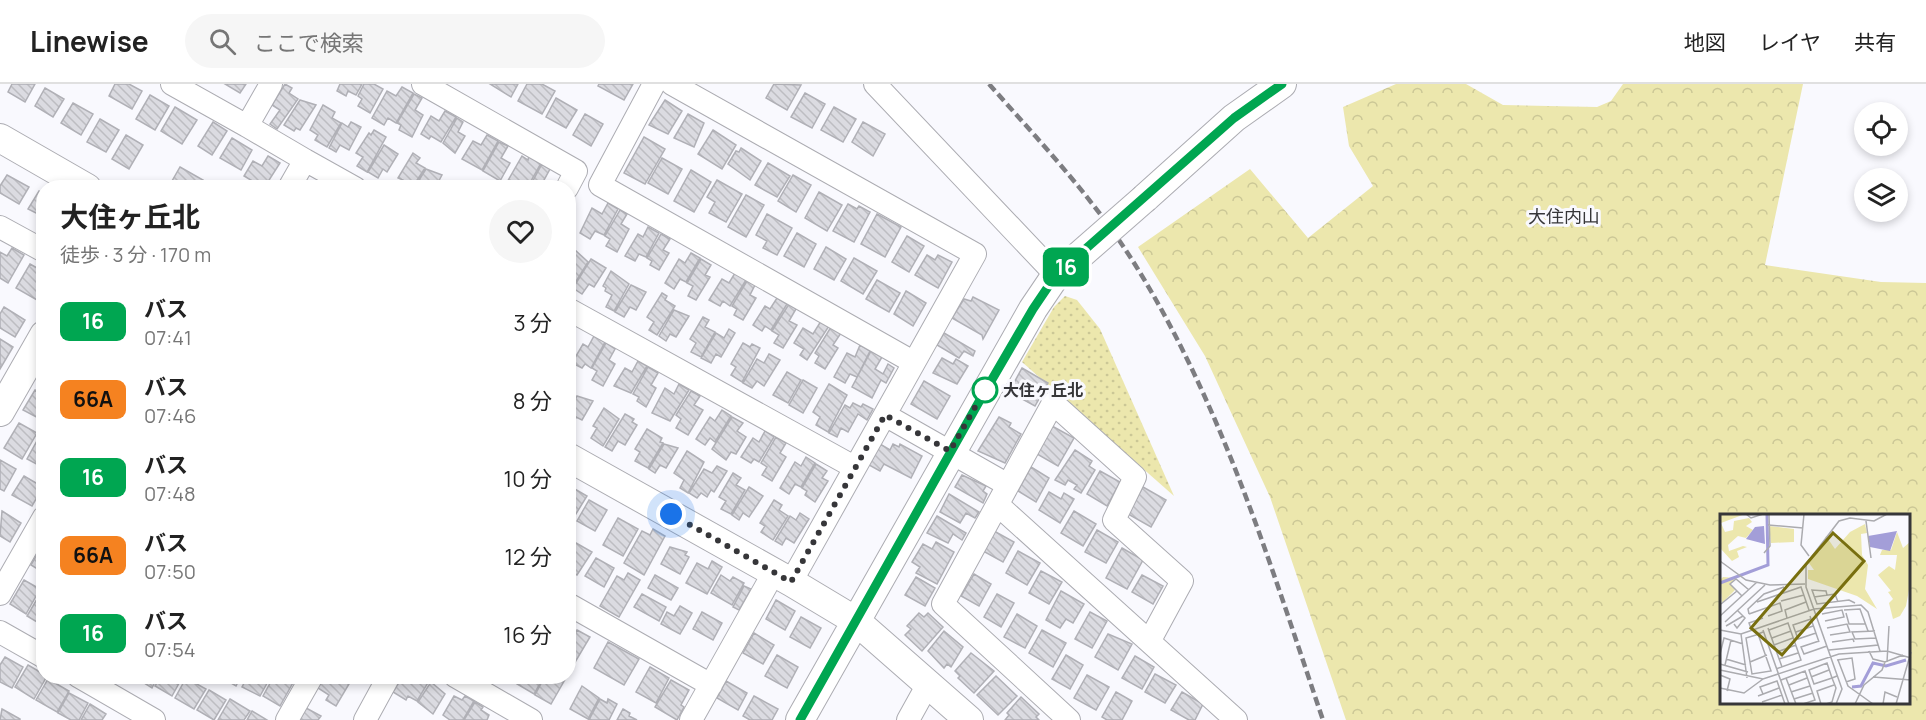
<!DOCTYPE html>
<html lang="ja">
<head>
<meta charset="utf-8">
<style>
	:root { --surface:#fff; --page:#f6f6f6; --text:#222; --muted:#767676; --line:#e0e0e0 }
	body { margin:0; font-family:Manrope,"Noto Sans JP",sans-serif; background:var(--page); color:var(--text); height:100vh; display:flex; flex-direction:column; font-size:22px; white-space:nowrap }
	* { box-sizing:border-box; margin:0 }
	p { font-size:20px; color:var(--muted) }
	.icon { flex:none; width:33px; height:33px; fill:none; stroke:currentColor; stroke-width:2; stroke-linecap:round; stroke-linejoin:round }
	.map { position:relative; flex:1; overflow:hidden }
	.panel { position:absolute; left:36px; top:96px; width:540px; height:504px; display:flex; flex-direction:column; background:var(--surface); border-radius:24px; box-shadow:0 3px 9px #0003 }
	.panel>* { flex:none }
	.badge { padding:0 12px; border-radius:9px; font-size:21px; line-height:39px }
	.controls { position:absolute; left:1854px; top:18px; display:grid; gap:12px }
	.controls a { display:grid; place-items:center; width:54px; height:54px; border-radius:50%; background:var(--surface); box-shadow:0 3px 9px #0003; font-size:30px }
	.you { position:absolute; width:30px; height:30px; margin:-15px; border:4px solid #fff; border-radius:50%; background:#1a73e8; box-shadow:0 0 0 9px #1a73e833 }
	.map>.badge { position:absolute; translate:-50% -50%; box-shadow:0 0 0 3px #fff }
	.round { display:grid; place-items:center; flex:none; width:63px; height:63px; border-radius:32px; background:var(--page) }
	.head { display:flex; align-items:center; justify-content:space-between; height:102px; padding:0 24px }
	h1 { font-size:28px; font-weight:700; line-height:45px }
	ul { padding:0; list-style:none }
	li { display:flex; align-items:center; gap:18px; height:78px; padding:0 24px }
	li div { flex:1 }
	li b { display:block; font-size:22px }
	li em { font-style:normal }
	li .badge { min-width:66px; font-weight:700; text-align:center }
	header { display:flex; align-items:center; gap:36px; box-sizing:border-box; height:84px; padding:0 30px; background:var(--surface); border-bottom:2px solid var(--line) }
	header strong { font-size:28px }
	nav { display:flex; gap:33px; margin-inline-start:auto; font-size:21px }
	.search { width:420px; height:54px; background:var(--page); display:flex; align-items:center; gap:15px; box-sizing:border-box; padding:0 21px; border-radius:33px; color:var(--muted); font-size:22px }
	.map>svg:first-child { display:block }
	.green { fill:url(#green-dots) }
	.forest { fill:url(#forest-crowns); fill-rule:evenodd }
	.building { fill:url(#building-back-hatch); stroke:#b0b0b6; stroke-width:1.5 }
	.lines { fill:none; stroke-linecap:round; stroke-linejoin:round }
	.minor-casing { stroke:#acacb2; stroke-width:24 }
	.tertiary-casing { stroke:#acacb2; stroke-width:30 }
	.minor { stroke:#fff; stroke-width:22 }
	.tertiary { stroke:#fff; stroke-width:28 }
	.rail { stroke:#7d7d81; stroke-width:4.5; stroke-dasharray:9 4.5; stroke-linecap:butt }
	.tertiary-bridge-casing { stroke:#acacb2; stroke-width:30; stroke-linecap:butt }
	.tertiary-bridge { stroke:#fff; stroke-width:28 }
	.line-casing { stroke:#fff; stroke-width:14 }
	.line { stroke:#00a651; stroke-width:9 }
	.walk { stroke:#363639; stroke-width:6; stroke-dasharray:0 10.8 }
	.stop-dot { fill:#fff; stroke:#00a651; stroke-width:3 }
	.labels { text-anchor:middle; stroke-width:6; stroke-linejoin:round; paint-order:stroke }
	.stop-label { font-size:16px; font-weight:bold; fill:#363639; stroke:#f9f9fe; text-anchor:start }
	.neighbourhood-label { font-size:18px; fill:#363639; stroke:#f9f9fe }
	.inset-river { fill:none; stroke:#a39ed8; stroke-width:3 }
	.inset-road { fill:none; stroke:#ababaf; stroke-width:1.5 }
	.view { fill:#786f0f; fill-opacity:0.15; stroke:#786f0f; stroke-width:3 }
	.inset-edge { fill:none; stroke:#363639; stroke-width:3 }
</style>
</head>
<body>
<header>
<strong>Linewise</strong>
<div class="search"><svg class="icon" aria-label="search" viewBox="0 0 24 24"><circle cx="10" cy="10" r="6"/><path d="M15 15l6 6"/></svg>ここで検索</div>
<nav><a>地図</a><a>レイヤ</a><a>共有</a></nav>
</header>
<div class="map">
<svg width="1926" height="636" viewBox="0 0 1926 636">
	<defs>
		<pattern id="green-dots" width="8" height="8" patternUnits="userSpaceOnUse" patternTransform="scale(1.5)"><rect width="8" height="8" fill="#ece7ad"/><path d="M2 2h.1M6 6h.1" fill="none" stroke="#cbc796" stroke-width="1.8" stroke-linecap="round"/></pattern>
		<pattern id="forest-crowns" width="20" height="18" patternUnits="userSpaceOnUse" patternTransform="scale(1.5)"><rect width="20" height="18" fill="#ece7ad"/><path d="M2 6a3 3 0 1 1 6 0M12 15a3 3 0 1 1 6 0" fill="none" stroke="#cbc796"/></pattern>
		<pattern id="building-back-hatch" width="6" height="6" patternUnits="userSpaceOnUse" patternTransform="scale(1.5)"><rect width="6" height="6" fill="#dbdbe1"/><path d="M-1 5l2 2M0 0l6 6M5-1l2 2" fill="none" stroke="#bdbdc2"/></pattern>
	</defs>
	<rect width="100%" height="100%" fill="#f9f9fe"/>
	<path class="green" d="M1065 212 1077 216 1100 245 1174 412 1022 278 1054 223Z"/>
	<path class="forest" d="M1396 0H1466L1503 21 1597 23 1611 17 1623 0H1803L1765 181 1881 198 1926 199V636H1346L1270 413 1205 272 1138 163 1250 85 1308 154 1373 102 1349 62 1343 23ZM1722 432H1910V620H1722Z"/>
	<path class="building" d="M12 0H35L25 18 8 8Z
		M115 0H129L142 7 132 25 109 12Z
		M225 0H246L240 9Z
		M285 0 292 4 289 9 298 15 277 45 270 40 280 26 272 21Z
		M340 0H362L356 11 348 7 346 12 337 7Z
		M364 0H374L383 5 370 29 358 22 362 15 358 12Z
		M490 0H518L511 13Z
		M527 0H542L555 7 542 30 518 17Z
		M599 0H633L624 16 598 2Z
		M774 0 801 1 787 26 766 14Z
		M402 3 413 9 396 39 388 34 384 41 372 34 387 7 396 12Z
		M45 4 64 15 53 33 35 22Z
		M805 9 825 20 812 44 791 33Z
		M414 10 422 14 415 26 423 31 412 53 399 46 401 41 397 39Z
		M150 11 169 22 155 46 136 35Z
		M556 14 577 26 566 44 546 33Z
		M300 16 316 21 300 46 296 44 294 47 284 41Z
		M665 16 682 27 668 50 649 41Z
		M73 19 93 30 81 51 61 39Z
		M323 21 335 28 332 34 341 39 327 63 315 56 318 51 310 46Z
		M175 23 197 36 182 60 161 47Z
		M834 23 856 35 843 58 821 46Z
		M445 27 456 33 441 58 431 52 429 55 421 50 431 32 439 37Z
		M585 30 603 40 591 62 573 51Z
		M688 30 704 39 694 63 674 54Z
		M457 34 463 38 458 48 465 52 455 69 443 59Z
		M100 35 119 46 106 68 87 58Z
		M213 38 227 47 212 71 198 62Z
		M351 38 361 43 349 66 340 61 336 68 329 64 342 39 348 43Z
		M863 38 885 50 873 72 852 58Z
		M374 46 386 53 367 88 357 82 363 73 356 69 369 49 371 51Z
		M713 46 736 61 722 85 698 70Z
		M126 51 143 61 129 85 112 75Z
		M487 51 498 57 482 86 462 75 473 57 481 61Z
		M644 53 665 65 645 100 624 89Z
		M232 54 252 66 241 86 220 74Z
		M499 58 508 62 501 74 510 79 500 97 483 87Z
		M384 61 398 70 387 88 383 85 378 94 368 88Z
		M741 64 761 77 750 96 728 80 736 67 739 68Z
		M413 69 420 74 416 79 425 84 412 104H398L403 96 398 94Z
		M268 72 280 79 264 104 244 92 253 77 262 82Z
		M522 72 528 76 529 72 541 79 527 104H512L506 100Z
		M662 74 682 85 668 110 648 99Z
		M768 79 790 92 777 113 755 101Z
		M542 80 550 85 543 98 550 101 548 104H529Z
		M180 83 203 96 198 104H168Z
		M426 85 442 91 435 104H414Z
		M691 86 711 98 694 128 674 117Z
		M7 91 29 103 19 120 0 109V102Z
		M793 91 811 101 796 128 778 117Z
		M717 96 742 110 726 138 709 129 715 118 707 113Z
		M39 107 44 110V133L28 125Z
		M819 108 842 121 827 147 805 134Z
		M746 111 764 121 746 153 728 143Z
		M608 119 618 125 604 151 595 147 590 155 580 149 592 124 602 130Z
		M848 120 857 125 859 122 870 128 854 158 833 147Z
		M620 126 627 130 621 140 629 145 617 168 606 162 610 155 605 152Z
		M767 130 792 144 777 171 763 164 767 157 756 151Z
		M877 130 901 143 885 173 861 160Z
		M648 143 659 149 646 173 639 170 635 177 625 172 638 150 643 153Z
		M797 149 816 160 804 183 784 172Z
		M661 150 670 155 663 166 669 169 659 186 650 181 652 177 647 174Z
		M907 152 924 162 909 188 892 178Z
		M826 163 846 175 834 196 814 185Z
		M12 164 24 171 8 199 0 194V168L7 172Z
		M574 165 588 178 572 204 568 202V174Z
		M691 169 700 174 686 198 680 195 674 205 665 199 679 175 685 179Z
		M927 171 935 176 938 171 952 178 938 204 915 191Z
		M854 174 877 187 863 210 841 197Z
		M591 175 606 184 594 203 589 200 582 210 573 204Z
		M701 175 711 181 705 191 710 193 696 216 688 212 693 202 687 199Z
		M30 180 44 188V205L37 216 16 204Z
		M611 187 629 200 614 227 606 223 612 211 605 207 606 204 603 202Z
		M735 189 746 196 730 222 723 217 720 222 709 216 722 195 729 199Z
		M877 196 900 209 889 228 866 215Z
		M747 197 755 201 750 211 756 214 743 236 734 231 737 225 732 222Z
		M631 201 646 208 636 226 630 223 624 233 615 228Z
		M906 207 926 219 913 242 894 230Z
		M662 209 667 212 665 216 675 222 657 251 649 246 654 238 647 233Z
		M973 213 999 226 983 255 982 251 952 234 964 215 971 217Z
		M777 214 787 220 771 246 765 242 762 247 753 241 765 222 770 225Z
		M789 220 796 225 789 237 797 241 783 264 774 259 779 251 772 247Z
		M4 223 25 236 15 253 0 244V230Z
		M674 226 689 232 676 253 670 250 666 257 659 252Z
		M703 233 709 236 705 243 715 248 701 273 691 268 696 259 690 255Z
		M821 237 829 242 807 276 800 271 804 265 794 259 803 244 813 250Z
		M831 243 841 249 833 261 838 264 825 285 815 279 819 272 815 269Z
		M729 245 735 249 721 273 716 270 711 279 701 274 716 249 724 254Z
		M944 249 975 267 973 272 964 267 959 274 937 261Z
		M594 252 605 258 591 284 585 280 582 284 572 279 583 260 588 263Z
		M0 255 13 263 0 285Z
		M606 259 615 265 609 276 615 280 603 302 592 296 597 287 592 284Z
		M743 259 750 263 752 260 760 264 742 298 731 291 736 283 731 280Z
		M860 261 870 267 857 293 850 290 845 299 834 293 847 269 855 273Z
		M871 267 882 273 875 285 883 290 888 280 894 284 886 299 881 296 872 314 852 303Z
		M769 270 780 276 764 302 757 297 752 304 743 299 757 275 764 279Z
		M942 274 953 280 956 275 968 282 957 300 933 289Z
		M638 277 647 282 631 309 614 302 625 284 632 288Z
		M648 283 658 289 651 301 656 304 646 323 637 317 639 313 633 310Z
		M1022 284 1048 299 1035 322 1009 308Z
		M787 288 801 296 788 319 773 311Z
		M803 296 817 304 803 329 789 321Z
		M924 297 950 312 937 335 911 320Z
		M679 300 689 306 670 337 652 329 665 304 674 310Z
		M829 300 847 311 828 348 816 341 820 333 813 328Z
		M35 306 44 311V337L23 326Z
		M691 307 700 312 694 321 703 326 688 351 676 344 681 335 676 331Z
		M577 312 593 317 582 336 576 333 572 340 568 339V327Z
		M853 319 861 323 863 320 873 325 867 336 858 330 848 348 841 344 837 353 829 349 845 321 850 324Z
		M604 324 619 335 603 362 591 354 597 344 593 342Z
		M722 326 731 332 715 358 710 354 705 361 696 355 710 333 715 337Z
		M625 330 634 335 632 338 637 341 625 361 618 357 612 367 605 363Z
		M732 333 743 339 737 347 746 353 736 370 731 368 726 376 712 365Z
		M999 333 1011 339 1009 343 1021 350 1005 379 978 367Z
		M19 339 37 349 22 375 4 364Z
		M1052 342 1074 354 1058 382 1037 370Z
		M647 345 662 354 660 358 663 359 648 384 635 377 640 368 635 365Z
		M765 347 774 353 759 378 754 375 751 379 741 373 753 354 759 358Z
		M776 353 786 359 780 369 786 373 772 397 762 391 767 383 761 379Z
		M38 355 44 358V384L27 375Z
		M664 360 678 364 666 384 660 381 655 389 649 385Z
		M880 360 890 366 893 360 899 363 900 360 922 372 911 394 884 380 880 387 869 381Z
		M1075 366 1092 377 1089 382 1095 386 1081 409 1074 405 1077 401 1068 396 1065 401 1055 396Z
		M687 367 704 378 688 409 680 404 684 396 674 389Z
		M806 373 815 379 801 403 795 400 789 410 780 404 795 378 801 382Z
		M0 376 16 385 4 407 0 405Z
		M816 380 827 387 822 394 828 397 815 418 805 411 807 407 802 404Z
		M717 382 727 387 714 408 711 406 707 413 701 409 697 414 689 409 704 385 712 389Z
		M1031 383 1049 394 1036 418 1018 407Z
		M1100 387 1120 398 1107 422 1087 410Z
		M733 389 741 394 736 401 745 406 731 430 721 425 726 417 719 413Z
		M962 391 986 402 983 407 987 410 983 419 955 403Z
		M24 392 43 403 32 422 12 411Z
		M749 403 763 412 749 433 743 429 739 436 732 431Z
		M1143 403 1166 416 1151 443 1128 430Z
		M573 404 587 412 574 433 568 430V408L571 409Z
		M1049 408 1061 415 1064 409 1074 415 1060 439 1039 426Z
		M949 410 979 428 975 434 966 429 960 439 940 428Z
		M589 416 607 426 595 447 577 437Z
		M774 416 782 421 779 426 788 432 773 456 761 448 765 442 760 439Z
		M2 427 21 439 10 458 0 452Z
		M1074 427 1096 440 1083 462 1061 449Z
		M800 429 809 435 794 459 786 454 782 461 775 457 790 432 796 436Z
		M937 432 966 449 962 456 953 450 948 459 927 449Z
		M618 434 638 445 623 472 603 461Z
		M653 445 665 452 644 491 624 479 642 447 650 451Z
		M1097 446 1118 458 1106 479 1085 468Z
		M994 447 1014 458 1003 478 983 467Z
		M569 455 592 468 577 491 568 486Z
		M936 458 954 468 937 500 916 489 920 483 912 478 923 460 932 465Z
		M43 460H44V489L31 481Z
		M670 463 687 468 685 471 689 473 680 490 661 480Z
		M1122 464 1143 476 1127 505 1106 494Z
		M1018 467 1040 479 1027 501 1006 489Z
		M596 474 614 484 604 503 585 492Z
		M712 477 722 483 707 510 686 499 697 479 708 485Z
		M1041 487 1062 498 1049 520 1029 509Z
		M628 489 640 496 619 533 600 522 617 492 624 496Z
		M974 490 991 500 979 522 961 512Z
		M655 491 678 504 671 516 648 504Z
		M721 491 730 497 733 493 744 499 732 521 711 509Z
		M1142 491 1163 502 1153 520 1132 508Z
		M916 493 935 504 925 522 905 511Z
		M24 496 40 505 26 530 10 520Z
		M744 502 751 505 739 526 733 523Z
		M1061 507 1084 520 1073 539 1066 535 1060 544 1046 536Z
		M40 510 44 512 42 541 27 532Z
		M642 510 666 523 659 537 634 523Z
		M997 510 1014 519 1001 543 984 533Z
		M776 516 795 527 785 546 766 535Z
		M680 522 692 529 680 550 661 540 667 528 674 532Z
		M702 528 722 539 713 556 693 545Z
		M1090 528 1107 537 1092 564 1075 555Z
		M919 529 924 533 928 529 943 543 922 567 905 551 911 545 907 542Z
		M1017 530 1037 542 1025 564 1004 553Z
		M801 533 821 544 810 564 790 553Z
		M577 546 590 553 574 580 568 577V561Z
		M1042 546 1066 559 1053 583 1029 569Z
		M944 547 963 563 951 583 947 580 944 584 928 567Z
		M754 549 774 561 763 580 743 569Z
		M1108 550 1132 560 1118 586 1095 573Z
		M608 558 639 575 624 601 594 584Z
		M971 569 994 587 974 609 958 594 960 592 955 587Z
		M777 571 798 583 787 604 765 592Z
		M1066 571 1083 581 1070 605 1052 595Z
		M1135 572 1154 583 1142 605 1122 594Z
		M5 573 23 583 12 604 0 598V581Z
		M28 581 47 592 34 615 15 603Z
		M650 583 669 594 656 619 636 608Z
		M1155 590 1176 601 1165 619 1145 608Z
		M1087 591 1109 603 1096 626 1074 614Z
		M133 592H158L152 604Z
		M161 592H183L172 612 155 602Z
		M219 592H241L236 602Z
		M248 592H271L260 612 242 603Z
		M274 592 295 595 280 622 263 612Z
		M324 592H337L349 600 336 622 326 616 329 611 318 604Z
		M403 592H421L429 597 417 617 408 612 406 616 393 608Z
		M521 592H544L534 610 517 600Z
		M545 592H567L551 620 535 611Z
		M996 592 1017 612 998 631 977 611Z
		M186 594 206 605 194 625 175 614Z
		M48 595 69 607 57 628 36 616Z
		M671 596 689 606 681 621 684 623 677 636 655 623Z
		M726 597 747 609 738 626 717 614Z
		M431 598 445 610 433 630 418 618Z
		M582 602 599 614 588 635 570 625Z
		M209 606 226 616 214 636 197 626Z
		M1116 608 1132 617 1122 636H1107L1102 633Z
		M1182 608 1203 620 1195 636H1189L1171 626Z
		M69 609 88 619 79 636H71L58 629Z
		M454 612 462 616 465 612 474 617 463 636H450L443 631Z
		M754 612 778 625 772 636H750L743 632Z
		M1021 613 1039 630 1036 633 1039 636H1005L1009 631 1007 629Z
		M230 615 250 627 244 636H218Z
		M600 615 607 619 608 615 617 620 609 636H589Z
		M475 618 483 623 481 626 489 631 487 636H464Z
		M90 620 106 630 102 636H81Z
		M306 624 321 632 318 636H296Z
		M2 625 20 635V636H0Z
		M623 625 630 629 629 632 637 636H617Z
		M252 627 267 636H247Z"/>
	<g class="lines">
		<defs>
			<path id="minor" d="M172 0 247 42
				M271 0 247 42 305 76 289 104
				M423 0 576 87 567 104
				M654 0 600 101 913 278
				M672 0 975 170 791 498
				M875 0 1056 191
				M305 76 355 104
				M0 143 44 167
				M568 225 854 383
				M885 331 1008 401
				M998 421 1236 636
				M0 510 44 433
				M568 520 711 601
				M0 548 44 573
				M78 592 154 636
				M455 592 531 636
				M287 636 312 592
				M365 636 389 592
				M691 636 774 488
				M908 636 928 600
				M1069 636 943 520 1053 319 1135 393 1114 436 1182 497 1150 556"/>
			<path id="tertiary" d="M0 54 87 104
				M1145 114 1234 34 1282 0
				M0 328 44 251
				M568 373 791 498 856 537 969 636
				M800 636 1033 225 1056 191 1073 177"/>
		</defs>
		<use href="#minor" class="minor-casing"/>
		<use href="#tertiary" class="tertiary-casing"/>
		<use href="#minor" class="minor"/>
		<use href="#tertiary" class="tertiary"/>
		<path class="rail" d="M989 0C1042 60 1098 119 1139 187 1224 326 1271 483 1323 636"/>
		<defs>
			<path id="tertiary-bridge" d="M1073 177 1145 114"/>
		</defs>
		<use href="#tertiary-bridge" class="tertiary-bridge-casing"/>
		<use href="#tertiary-bridge" class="tertiary-bridge"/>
	</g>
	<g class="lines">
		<defs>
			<path id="line" d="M800 636 980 316 1033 225 1056 191 1234 34 1282 0"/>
		</defs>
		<use href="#line" class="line-casing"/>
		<use href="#line" class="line"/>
		<path class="walk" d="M671 430 791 498 885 331 950 367 990 297 985 306"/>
	</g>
	<circle class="stop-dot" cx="985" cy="306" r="12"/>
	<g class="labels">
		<g class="stop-label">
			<text x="1003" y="312">大住ヶ丘北</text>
		</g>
		<g class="neighbourhood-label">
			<text x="1564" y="139">大住内山</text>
		</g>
	</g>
	<g transform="translate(1720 430)">
		<rect width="190" height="190" fill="#f9f9fe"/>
		<path d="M3 63 16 64 10 70 15 76 2 89 0 66Z" fill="#ece7ad"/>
		<path d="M0 0H25L1 9 5 18 13 16 14 7 29 4 32 8 26 12 33 16 26 24 18 22 8 31 9 37 23 32 27 33 17 37 19 43 12 47 0 34ZM145 10 147 19 141 20 142 41 148 51 145 75 157 95 137 82 88 65V56H94L89 49 91 43 100 37 106 22 115 35 130 18ZM177 18 183 34 190 28 191 65 186 92 180 102 173 105 169 89 173 85 168 78 171 77 158 61 169 52 175 56 177 41H160L162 36H171Z" fill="#ece7ad"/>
		<path d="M49 12 74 15V28L51 29Z" fill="#ece7ad"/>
		<path d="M44 12 45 30 26 25 35 13ZM177 17 170 37 150 33 148 22Z" fill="#a39ed8"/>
		<path class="inset-river" d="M0 69 48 51 47 0M132 173 141 172 153 149 166 152 186 146"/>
		<path class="inset-road" d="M26 0 31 4 43 0M84 0 81 31 89 42M146 7 151 44M48 11 83 14M44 39 50 32 49 0M0 47 26 66 50 71 85 70M107 81 106 77 92 76 97 90 129 86 135 89M22 82 10 70 16 65 29 76M94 83 115 80 118 88M61 87 84 81M37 88 81 73 89 96M1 90 17 77M124 96 140 95 148 117M126 99 129 110H145M29 100 60 89 62 97 48 102M29 100 28 95 44 80 64 73M102 100 122 96 124 103 105 107M0 102 37 68M90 102 99 128M67 104 65 96 86 88M91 105 73 111 78 125 96 119M5 108 45 71M14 110 17 114 25 104 17 96M6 112 23 102M48 114 62 153M107 114 127 110 130 118 110 121M0 116 21 120 94 95 141 91 148 98 160 137M43 116 69 190M49 116 68 109 81 146 56 155M32 117 29 109 43 104M76 118 93 112M21 120 27 164M38 120 51 157 32 160 26 124 36 121 38 120 43 118M52 124 71 117M99 127 81 133 84 140 107 132M112 128 133 125 134 128M54 131 73 124M109 136 158 131 156 124 135 125 132 118 155 117M149 137 153 145 165 148 183 141M57 138 76 131M0 140 4 124 23 130M6 145 26 151M59 145 78 139M117 146 132 144 135 165 126 168M118 146 128 172 153 190M30 148 47 141M167 148 169 112M0 150 28 158M5 151 11 126M0 156 43 165 119 140 167 137 191 144M0 161 10 165 7 177M91 163 109 156M153 163 191 166M66 164 76 190M61 166 85 157 95 186 83 190M69 171 87 164M0 174 24 179 43 165M71 178 90 172M43 180 40 173 57 167 65 190M38 182 59 174M74 185 93 179M42 188 62 181M101 190 97 177 114 171M106 190 112 188 116 174 112 164 107 149 89 156 94 170 112 164 117 162M116 190 122 175 86 73V50L119 7 130 4 154 7 167 0M135 190 144 171 162 156 165 148M163 190 165 178 177 183M176 190 191 138"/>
		<path class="view" d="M113 19 144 47 62 141 31 114Z"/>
		<rect width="190" height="190" class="inset-edge"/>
	</g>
</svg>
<div class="controls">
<a><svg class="icon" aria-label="locate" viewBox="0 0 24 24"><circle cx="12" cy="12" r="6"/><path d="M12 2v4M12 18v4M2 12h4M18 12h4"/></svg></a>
<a><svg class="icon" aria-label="layers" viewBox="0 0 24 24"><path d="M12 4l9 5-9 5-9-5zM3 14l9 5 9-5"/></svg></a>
</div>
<div class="you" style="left:671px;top:430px"></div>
<b class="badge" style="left:1066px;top:183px;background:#00a651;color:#fff">16</b>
<section class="panel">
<div class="head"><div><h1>大住ヶ丘北</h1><p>徒歩 · 3 分 · 170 m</p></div><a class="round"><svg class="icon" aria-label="heart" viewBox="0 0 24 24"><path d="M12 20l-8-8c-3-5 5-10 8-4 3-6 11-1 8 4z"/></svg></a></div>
<ul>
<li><span class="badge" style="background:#00a651;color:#fff">16</span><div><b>バス</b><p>07:41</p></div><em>3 分</em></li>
<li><span class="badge" style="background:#f58220;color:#111">66A</span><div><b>バス</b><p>07:46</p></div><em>8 分</em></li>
<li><span class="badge" style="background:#00a651;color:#fff">16</span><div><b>バス</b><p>07:48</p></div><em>10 分</em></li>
<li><span class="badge" style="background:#f58220;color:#111">66A</span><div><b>バス</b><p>07:50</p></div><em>12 分</em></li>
<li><span class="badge" style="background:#00a651;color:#fff">16</span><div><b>バス</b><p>07:54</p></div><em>16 分</em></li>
</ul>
</section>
</div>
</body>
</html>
